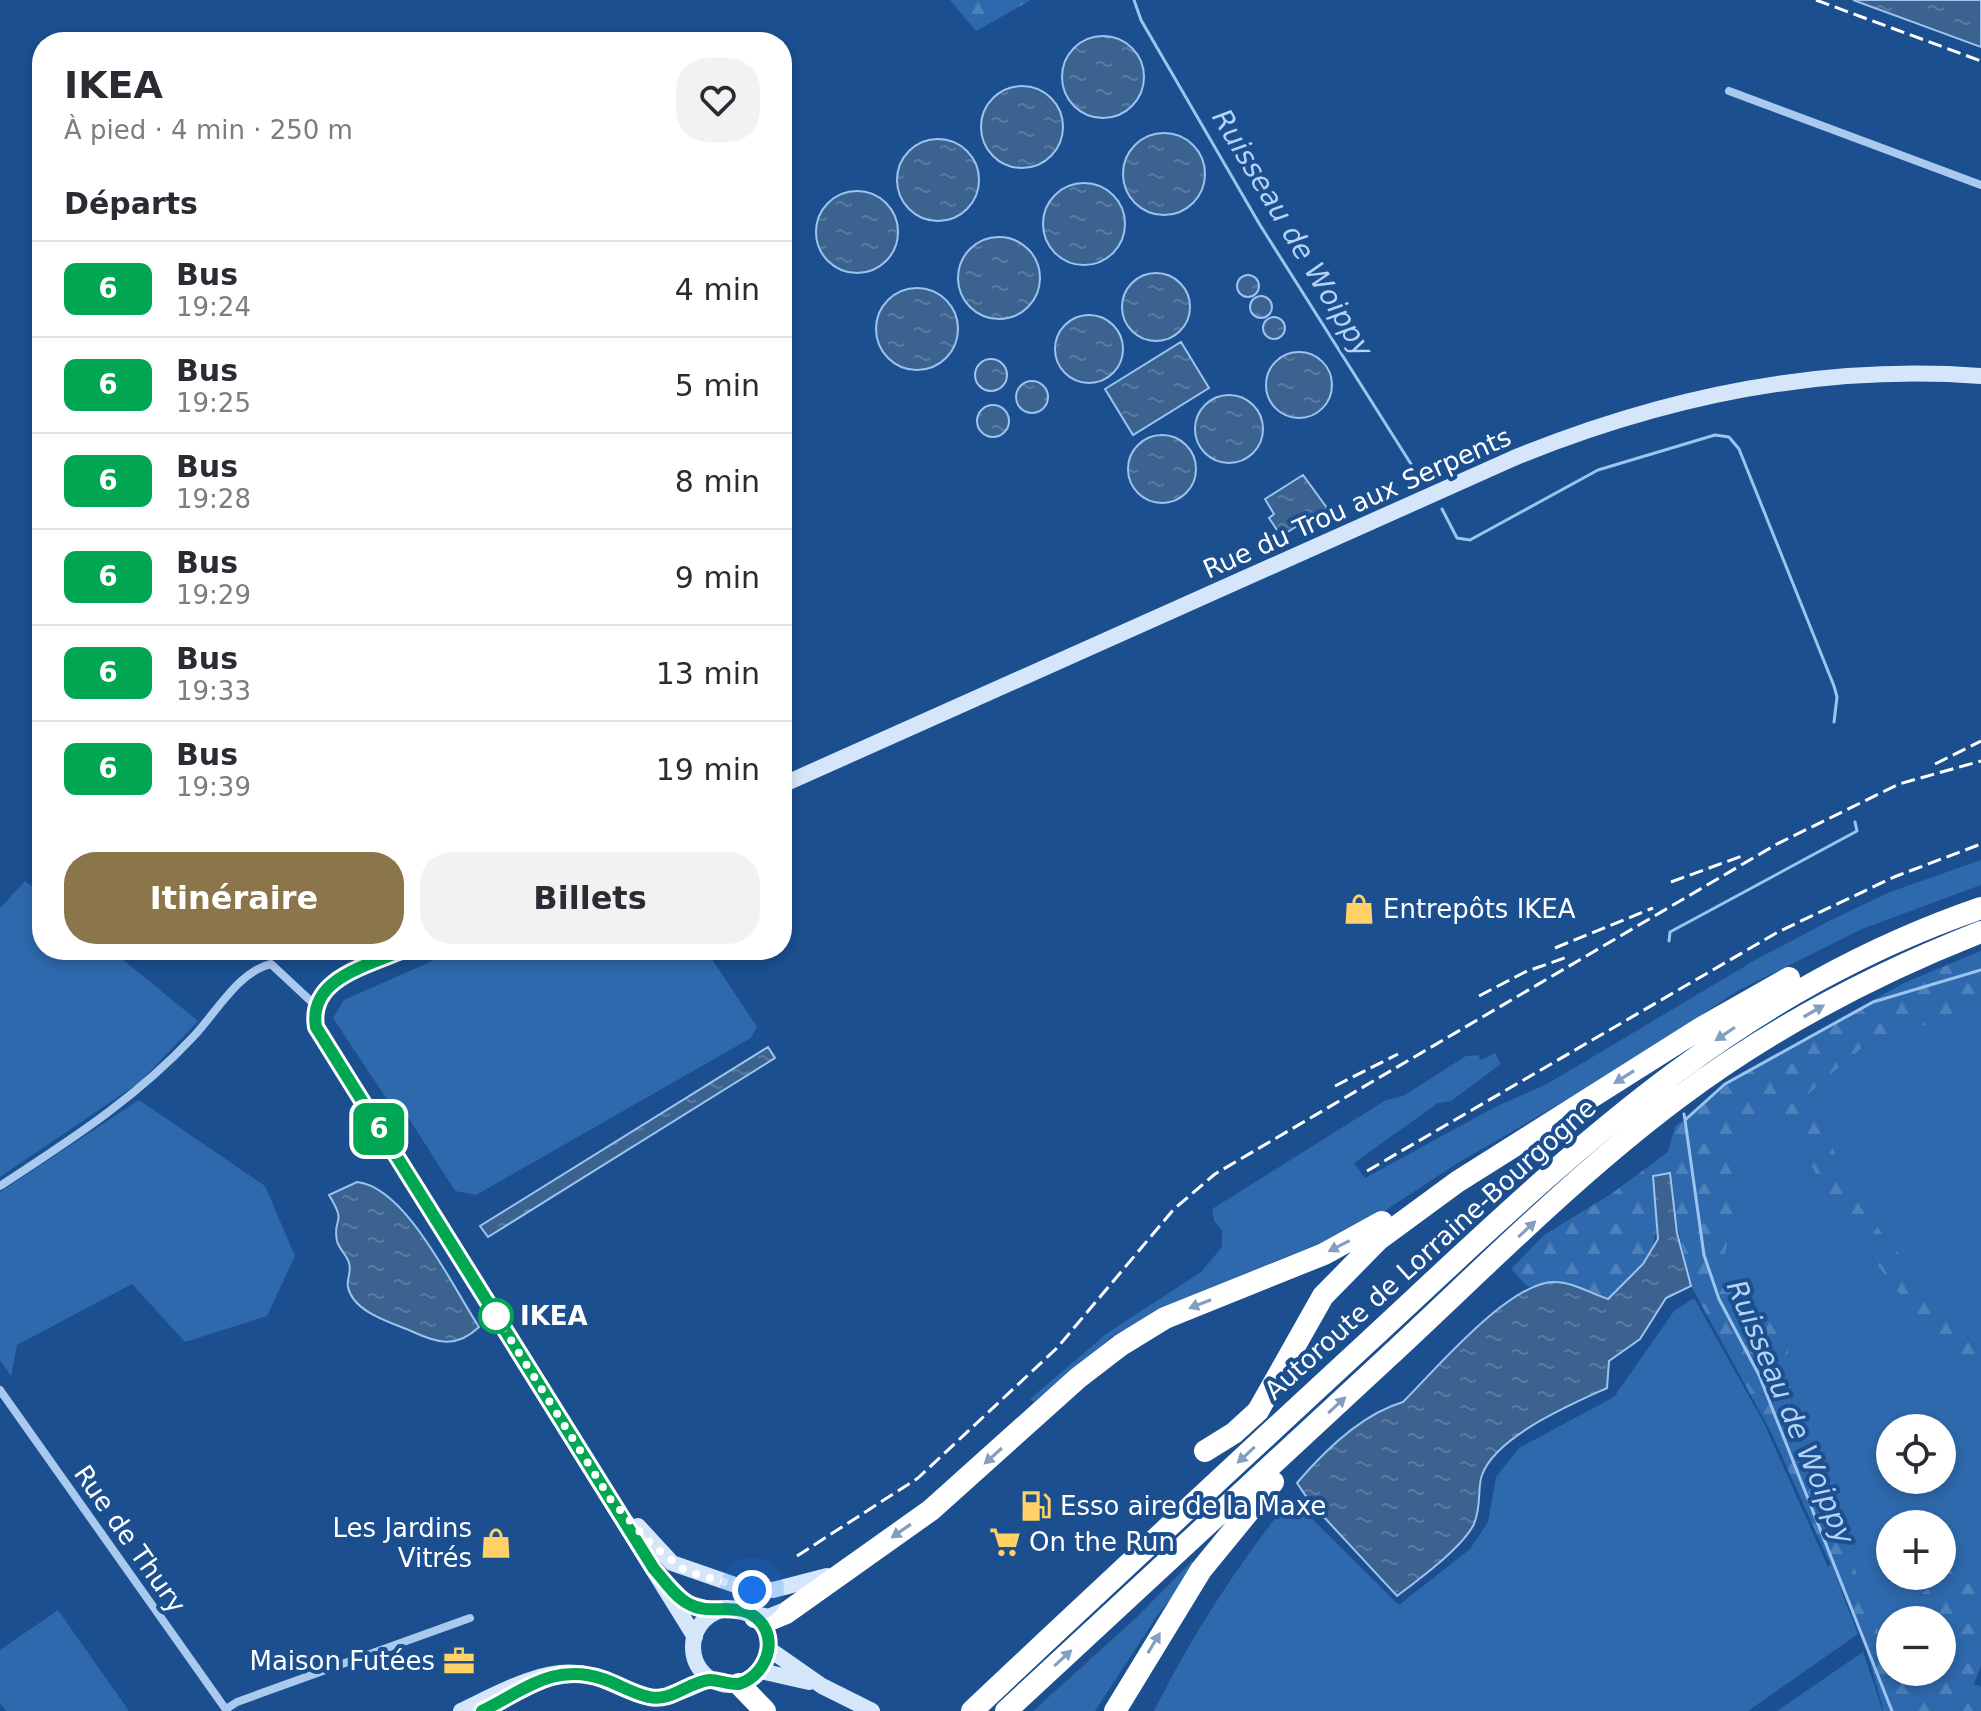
<!DOCTYPE html>
<html lang="fr">
<head>
<meta charset="utf-8">
<style>
	:root { --surface:#fff; --page:#f2f2f3; --text:#2b2b33; --muted:#7c7c81; --line:#e1e1e2; --accent:#8a764a }
	body { margin:0; font-family:"DejaVu Sans",sans-serif; background:var(--page); color:var(--text); height:100vh; display:flex; flex-direction:column; font-size:30px; white-space:nowrap }
	* { box-sizing:border-box; margin:0 }
	p { font-size:26px; color:var(--muted) }
	.icon { flex:none; width:44px; height:44px; fill:none; stroke:currentColor; stroke-width:2; stroke-linecap:round; stroke-linejoin:round }
	.map { position:relative; flex:1; overflow:hidden }
	.sheet { position:absolute; left:32px; top:32px; width:760px; height:928px; display:flex; flex-direction:column; background:var(--surface); border-radius:32px; box-shadow:0 4px 12px #0003 }
	.sheet>* { flex:none }
	.badge { padding:0 16px; border-radius:12px; font-size:28px; line-height:52px }
	.buttons { position:absolute; left:1876px; top:1414px; display:grid; gap:16px }
	.buttons a { display:grid; place-items:center; width:80px; height:80px; border-radius:50%; background:var(--surface); box-shadow:0 4px 12px #0003; font-size:40px }
	.you { position:absolute; width:40px; height:40px; margin:-20px; border:6px solid #fff; border-radius:50%; background:#1a73e8; box-shadow:0 0 0 12px #1a73e833 }
	.map>.badge { position:absolute; translate:-50% -50%; box-shadow:0 0 0 4px #fff }
	h2 { padding:0 32px; font-size:30px; line-height:72px }
	.round { display:grid; place-items:center; flex:none; width:84px; height:84px; border-radius:32px; background:var(--page) }
	.head { display:flex; align-items:center; justify-content:space-between; height:136px; padding:0 32px }
	h1 { font-size:38px; font-weight:700; line-height:60px }
	.primary-button { display:flex; gap:16px; margin-top:auto; padding:16px 32px }
	.primary-button a { flex:1; height:92px; border-radius:32px; background:var(--accent); color:#fff; font-size:32px; font-weight:700; line-height:92px; text-align:center }
	.primary-button a+a { background:var(--page); color:var(--text) }
	ul { padding:0; list-style:none }
	li { display:flex; align-items:center; gap:24px; height:96px; padding:0 32px; border-top:2px solid var(--line) }
	li div { flex:1 }
	li b { display:block; font-size:30px }
	li em { font-style:normal }
	li .badge { min-width:88px; font-weight:700; text-align:center }
	.map>svg:first-child { display:block }
	.grass { fill:#2e69ad; fill-rule:evenodd }
	.forest { fill:url(#forest-firs) }
	.water { fill:url(#water-ripples); stroke:#9cc4f0; stroke-width:2 }
	.lines { fill:none; stroke-linecap:round; stroke-linejoin:round }
	.stream { stroke:#9cc4f0; stroke-width:3 }
	.street { stroke:#a9c9ee; stroke-width:8 }
	.secondary { stroke:#d6e6fa; stroke-width:16 }
	.highway { stroke:#fff; stroke-width:22 }
	.rail { stroke:#fff; stroke-width:3; stroke-dasharray:14 6; stroke-linecap:butt }
	.oneway { fill:#829ec1 }
	.line-casing { stroke:#fff; stroke-width:18 }
	.line { stroke:#00a651; stroke-width:12 }
	.walk { stroke:#fff; stroke-width:8; stroke-dasharray:0 14.4 }
	.stop-dot { fill:#fff; stroke:#00a651; stroke-width:4 }
	.labels { text-anchor:middle; stroke-width:8; stroke-linejoin:round; paint-order:stroke }
	.street-label { font-size:26px; fill:#fff; stroke:#1b4f8f }
	.poi-label { font-size:26px; fill:#fff; stroke:#1b4f8f; text-anchor:start }
	.stop-label { font-size:26px; font-weight:bold; fill:#fff; stroke:#1b4f8f; text-anchor:start }
	.water-label { font-size:28px; font-style:italic; fill:#b5d3f5; stroke:#1b4f8f }
</style>
</head>
<body>
<div class="map">
<svg width="1981" height="1711" viewBox="0 0 1981 1711">
	<defs>
		<pattern id="forest-firs" width="22" height="20" patternUnits="userSpaceOnUse" patternTransform="scale(2)"><rect width="22" height="20" fill="#2e69ad"/><path d="M5 1l3.5 6h-7zM16 11l3.5 6h-7z" fill="#4d80b9"/></pattern>
		<pattern id="water-ripples" width="26" height="14" patternUnits="userSpaceOnUse" patternTransform="scale(2)"><rect width="26" height="14" fill="#3c6290"/><path d="M2 4q2-2 4 0t4 0M15 11q2-2 4 0t4 0" fill="none" stroke="#597aa1"/></pattern>
	</defs>
	<rect width="100%" height="100%" fill="#1b4f8f"/>
	<path class="grass" d="M1981 860V885L1862 929 1739 990 1618 1070 1456 1164 1380 1214 1336 1237 1202 1291 1114 1335 1034 1402 1030 1399 1106 1334 1201 1272 1222 1247V1230L1214 1221 1212 1209 1386 1100 1403 1096 1466 1056 1478 1055 1481 1060 1495 1053 1501 1064 1451 1101 1438 1103 1354 1163 1365 1178 1495 1107 1547 1084 1757 959 1829 921 1890 892Z
		M25 881 42 894V950H111L198 1021 140 1082 0 1177V908Z
		M457 950H706L757 1027 751 1038 476 1195 455 1191 406 1114 390 1104 333 1018 344 1000Z
		M1981 1005V1354L1861 1207 1807 1095 1863 1047Z
		M139 1100 265 1186 295 1256 267 1316 185 1342 132 1284 17 1345 11 1376 0 1360V1192Z
		M1781 1108 1835 1210 1957 1367 1981 1388V1548L1913 1600 1894 1620H1890L1880 1636 1791 1400 1788 1348 1725 1254 1741 1195 1727 1163ZM1890 1428H1942V1480H1890ZM1890 1524H1942V1576H1890Z
		M1694 1298 1764 1423 1828 1567 1831 1564 1858 1634 1748 1711H1154C1194 1632 1236 1567 1291 1498L1399 1605 1470 1549 1488 1522 1496 1477 1519 1448 1614 1397 1674 1311Z
		M1192 1561 1195 1567 1157 1616 1095 1711H1033L1136 1618Z
		M58 1610 129 1711H6L0 1703V1650Z
		M1863 1652 1883 1711H1777Z"/>
	<path class="forest" d="M950 0H1031L976 31Z
		M1981 951V1005L1863 1047 1807 1095 1861 1207 1981 1354V1388L1957 1368 1835 1210 1781 1108 1727 1163 1741 1195 1725 1254 1788 1348 1791 1400 1880 1635 1890 1625V1672H1942V1620H1894L1913 1600 1981 1548V1666L1974 1684 1981 1687V1711H1884L1862 1635 1771 1432 1691 1286 1673 1206 1656 1210C1659 1259 1640 1267 1608 1299L1557 1281 1528 1287 1511 1269 1544 1235 1611 1194 1668 1152 1675 1127 1740 1074 1906 982Z"/>
	<path class="water" d="M1853 0H1981V47Z
		M1062 77a41 41 0 1 1 82 0a41 41 0 1 1-82 0Z
		M981 127a41 41 0 1 1 82 0a41 41 0 1 1-82 0Z
		M1123 174a41 41 0 1 1 82 0a41 41 0 1 1-82 0Z
		M897 180a41 41 0 1 1 82 0a41 41 0 1 1-82 0Z
		M1043 224a41 41 0 1 1 82 0a41 41 0 1 1-82 0Z
		M816 232a41 41 0 1 1 82 0a41 41 0 1 1-82 0Z
		M958 278a41 41 0 1 1 82 0a41 41 0 1 1-82 0Z
		M1122 307a34 34 0 1 1 68 0a34 34 0 1 1-68 0Z
		M1237 286a11 11 0 1 1 22 0a11 11 0 1 1-22 0Z
		M876 329a41 41 0 1 1 82 0a41 41 0 1 1-82 0Z
		M1250 307a11 11 0 1 1 22 0a11 11 0 1 1-22 0Z
		M1055 349a34 34 0 1 1 68 0a34 34 0 1 1-68 0Z
		M1263 328a11 11 0 1 1 22 0a11 11 0 1 1-22 0Z
		M1181 342 1209 388 1133 435 1105 389Z
		M1266 385a33 33 0 1 1 66 0a33 33 0 1 1-66 0Z
		M975 375a16 16 0 1 1 32 0a16 16 0 1 1-32 0Z
		M1016 397a16 16 0 1 1 32 0a16 16 0 1 1-32 0Z
		M1195 429a34 34 0 1 1 68 0a34 34 0 1 1-68 0Z
		M977 421a16 16 0 1 1 32 0a16 16 0 1 1-32 0Z
		M1128 469a34 34 0 1 1 68 0a34 34 0 1 1-68 0Z
		M1303 475 1327 508 1281 536 1269 518 1274 514 1265 499Z
		M768 1047 775 1058 488 1237 480 1226Z
		M1670 1173 1677 1233 1691 1286 1666 1298 1640 1339 1609 1361 1607 1388C1572 1404 1496 1436 1482 1475 1477 1488 1482 1505 1474 1524 1462 1548 1419 1579 1397 1596L1310 1502 1297 1483C1325 1450 1362 1414 1403 1402 1436 1369 1510 1281 1555 1282 1572 1282 1592 1294 1608 1299L1643 1264 1658 1239 1653 1176Z
		M357 1182C406 1187 452 1286 479 1327 456 1349 437 1343 411 1331 390 1322 353 1312 348 1287 346 1280 352 1272 349 1263 347 1255 339 1249 337 1241 332 1216 348 1226 329 1195Z"/>
	<g class="lines">
		<path class="stream" d="M1134 0 1141 20 1260 225 1423 483
			M1442 509 1457 538 1470 540 1598 470 1715 435 1729 437 1739 449 1834 686 1837 697 1834 722
			M1669 941 1670 932 1857 831 1855 822
			M1684 1114 1685 1120 1725 1084 1873 1002 1981 970
			M1685 1120 1704 1255 1719 1299 1759 1375 1892 1711"/>
		<path class="street" d="M1729 91 1981 185
			M0 1186C70 1140 135 1099 193 1037 216 1013 239 971 271 964L315 1005
			M0 1390 227 1711
			M226 1709 237 1702 470 1618"/>
		<path class="secondary" d="M782 785 1514 458C1663 397 1819 364 1981 376
			M403 950C368 966 308 978 316 1027L695 1637
			M638 1526 672 1563 741 1587 773 1590 827 1576
			M666 1582 686 1603 718 1611
			M693 1647a38 38 0 1 1 76 0a38 38 0 1 1-76 0Z
			M769 1649 822 1686 872 1711
			M761 1671 809 1682
			M461 1711C495 1695 539 1669 577 1673 605 1675 632 1700 659 1697 676 1696 695 1685 711 1679"/>
		<path class="highway" d="M1205 1451 1234 1433 1258 1411 1323 1296 1378 1240 1457 1182 1701 1028 1789 978
			M755 1617 769 1620 786 1613 931 1510 1078 1378 1121 1345 1165 1318 1324 1254 1382 1222
			M739 1684 765 1711
			M972 1711C1103 1587 1236 1464 1369 1341 1561 1163 1726 996 1981 908
			M1006 1711C1132 1593 1260 1477 1386 1359 1481 1271 1574 1176 1678 1098 1770 1029 1874 974 1981 932
			M1115 1711 1201 1570 1273 1482"/>
		<path class="rail" d="M1816 0 1981 61
			M1935 764 1981 741
			M1671 882 1742 856
			M1555 948 1653 908
			M1479 996 1525 972 1570 956
			M1335 1086 1398 1054
			M1367 1171 1778 932 1894 877 1981 844
			M797 1556 918 1478 1057 1348 1174 1209 1215 1174 1777 844 1899 784 1981 761"/>
	</g>
	<defs><path id="oneway-solid" d="M-6-.8H1V-3.2L6.5 0L1 3.2V.8H-6Z" transform="scale(2)"/></defs>
	<g class="oneway">
		<use href="#oneway-solid" transform="translate(1814 1011) rotate(-30)"/>
		<use href="#oneway-solid" transform="translate(1725 1034) rotate(146)"/>
		<use href="#oneway-solid" transform="translate(1624 1077) rotate(148)"/>
		<use href="#oneway-solid" transform="translate(1527 1229) rotate(-43)"/>
		<use href="#oneway-solid" transform="translate(1339 1246) rotate(153)"/>
		<use href="#oneway-solid" transform="translate(1200 1304) rotate(159)"/>
		<use href="#oneway-solid" transform="translate(1337 1405) rotate(-43)"/>
		<use href="#oneway-solid" transform="translate(1246 1455) rotate(137)"/>
		<use href="#oneway-solid" transform="translate(993 1456) rotate(138)"/>
		<use href="#oneway-solid" transform="translate(901 1531) rotate(145)"/>
		<use href="#oneway-solid" transform="translate(1154 1643) rotate(-59)"/>
		<use href="#oneway-solid" transform="translate(1063 1658) rotate(-43)"/>
	</g>
	<g class="lines">
		<defs>
			<path id="line" d="M403 950C368 966 308 978 316 1027L654 1569C664 1580 675 1597 689 1604 708 1615 729 1604 749 1613 782 1630 770 1674 739 1684 728 1685 717 1679 709 1680 689 1682 671 1702 649 1697 634 1694 618 1684 603 1679 554 1662 523 1691 482 1711"/>
		</defs>
		<use href="#line" class="line-casing"/>
		<use href="#line" class="line"/>
		<path class="walk" d="M496 1316 611 1500 652 1545 686 1571 752 1590"/>
	</g>
	<defs>
		<symbol id="shop-bare" viewBox="-9 -9 18 18"><path d="M-5-2.5h2.3a2.7 3.5 0 0 1 5.4 0H5L5.5 6h-11ZM-1.5-2.5h3a1.5 2.3 0 0 0-3 0Z" fill="#ffd166" stroke="#1b4f8f" stroke-width="2.5" paint-order="stroke"/></symbol>
		<symbol id="fuel-bare" viewBox="-9 -9 18 18"><path d="M-5.5-6h7V0h2V4h1.3V-2.5L3-4.5l.8-.8L6-3V5H2.5V1h-1V6h-7ZM-4.2-4.7v3.2H.2V-4.7Z" fill="#ffd166" stroke="#1b4f8f" stroke-width="2.5" paint-order="stroke"/></symbol>
		<symbol id="supermarket-bare" viewBox="-9 -9 18 18"><path d="M-6-5.5h2.5l.6 2H6L4.5 2H-2.5L-4.4-4H-6ZM-1.5 3.2a1.3 1.3 0 1 0 .1 0ZM3 3.2a1.3 1.3 0 1 0 .1 0Z" fill="#ffd166" stroke="#1b4f8f" stroke-width="2.5" paint-order="stroke"/></symbol>
		<symbol id="office-bare" viewBox="-9 -9 18 18"><path d="M-6-3h4V-5.5h4V-3h4V5H-6ZM-1-4.5V-3h2v-1.5ZM-6 0V1H6V0Z" fill="#ffd166" stroke="#1b4f8f" stroke-width="2.5" paint-order="stroke"/></symbol>
	</defs>
	<g fill-rule="evenodd">
		<use href="#shop-bare" x="1337" y="887" width="44" height="44"/>
		<use href="#fuel-bare" x="1014" y="1484" width="44" height="44"/>
		<use href="#supermarket-bare" x="983" y="1520" width="44" height="44"/>
		<use href="#shop-bare" x="474" y="1521" width="44" height="44"/>
		<use href="#office-bare" x="437" y="1639" width="44" height="44"/>
	</g>
	<circle class="stop-dot" cx="496" cy="1316" r="16"/>
	<g class="labels">
		<g class="street-label">
			<text transform="translate(1357 503) rotate(-24)" y="9">Rue du Trou aux Serpents</text>
			<text transform="translate(1430 1249) rotate(-42)" y="9">Autoroute de Lorraine-Bourgogne</text>
			<text transform="translate(130 1539) rotate(55)" y="9">Rue de Thury</text>
		</g>
		<g class="poi-label">
			<text x="1383" y="918">Entrepôts IKEA</text>
			<text x="1060" y="1515">Esso aire de la Maxe</text>
			<text x="472" y="1537" text-anchor="end">Les Jardins<tspan x="472" dy="30">Vitrés</tspan></text>
			<text x="1029" y="1551">On the Run</text>
			<text x="435" y="1670" text-anchor="end">Maison Futées</text>
		</g>
		<g class="stop-label">
			<text x="520" y="1325">IKEA</text>
		</g>
		<g class="water-label">
			<text transform="translate(1293 233) rotate(59)" y="10">Ruisseau de Woippy</text>
			<text transform="translate(1791 1412) rotate(67)" y="10">Ruisseau de Woippy</text>
		</g>
	</g>
</svg>
<div class="buttons">
<a><svg class="icon" aria-label="locate" viewBox="0 0 24 24"><circle cx="12" cy="12" r="6"/><path d="M12 2v4M12 18v4M2 12h4M18 12h4"/></svg></a>
<a>+</a>
<a>−</a>
</div>
<div class="you" style="left:752px;top:1590px"></div>
<b class="badge" style="left:379px;top:1129px;background:#00a651;color:#fff">6</b>
<section class="sheet">
<div class="head"><div><h1>IKEA</h1><p>À pied · 4 min · 250 m</p></div><a class="round"><svg class="icon" aria-label="heart" viewBox="0 0 24 24"><path d="M12 20l-8-8c-3-5 5-10 8-4 3-6 11-1 8 4z"/></svg></a></div>
<h2>Départs</h2>
<ul>
<li><span class="badge" style="background:#00a651;color:#fff">6</span><div><b>Bus</b><p>19:24</p></div><em>4 min</em></li>
<li><span class="badge" style="background:#00a651;color:#fff">6</span><div><b>Bus</b><p>19:25</p></div><em>5 min</em></li>
<li><span class="badge" style="background:#00a651;color:#fff">6</span><div><b>Bus</b><p>19:28</p></div><em>8 min</em></li>
<li><span class="badge" style="background:#00a651;color:#fff">6</span><div><b>Bus</b><p>19:29</p></div><em>9 min</em></li>
<li><span class="badge" style="background:#00a651;color:#fff">6</span><div><b>Bus</b><p>19:33</p></div><em>13 min</em></li>
<li><span class="badge" style="background:#00a651;color:#fff">6</span><div><b>Bus</b><p>19:39</p></div><em>19 min</em></li>
</ul>
<div class="primary-button"><a>Itinéraire</a><a>Billets</a></div>
</section>
</div>
</body>
</html>
